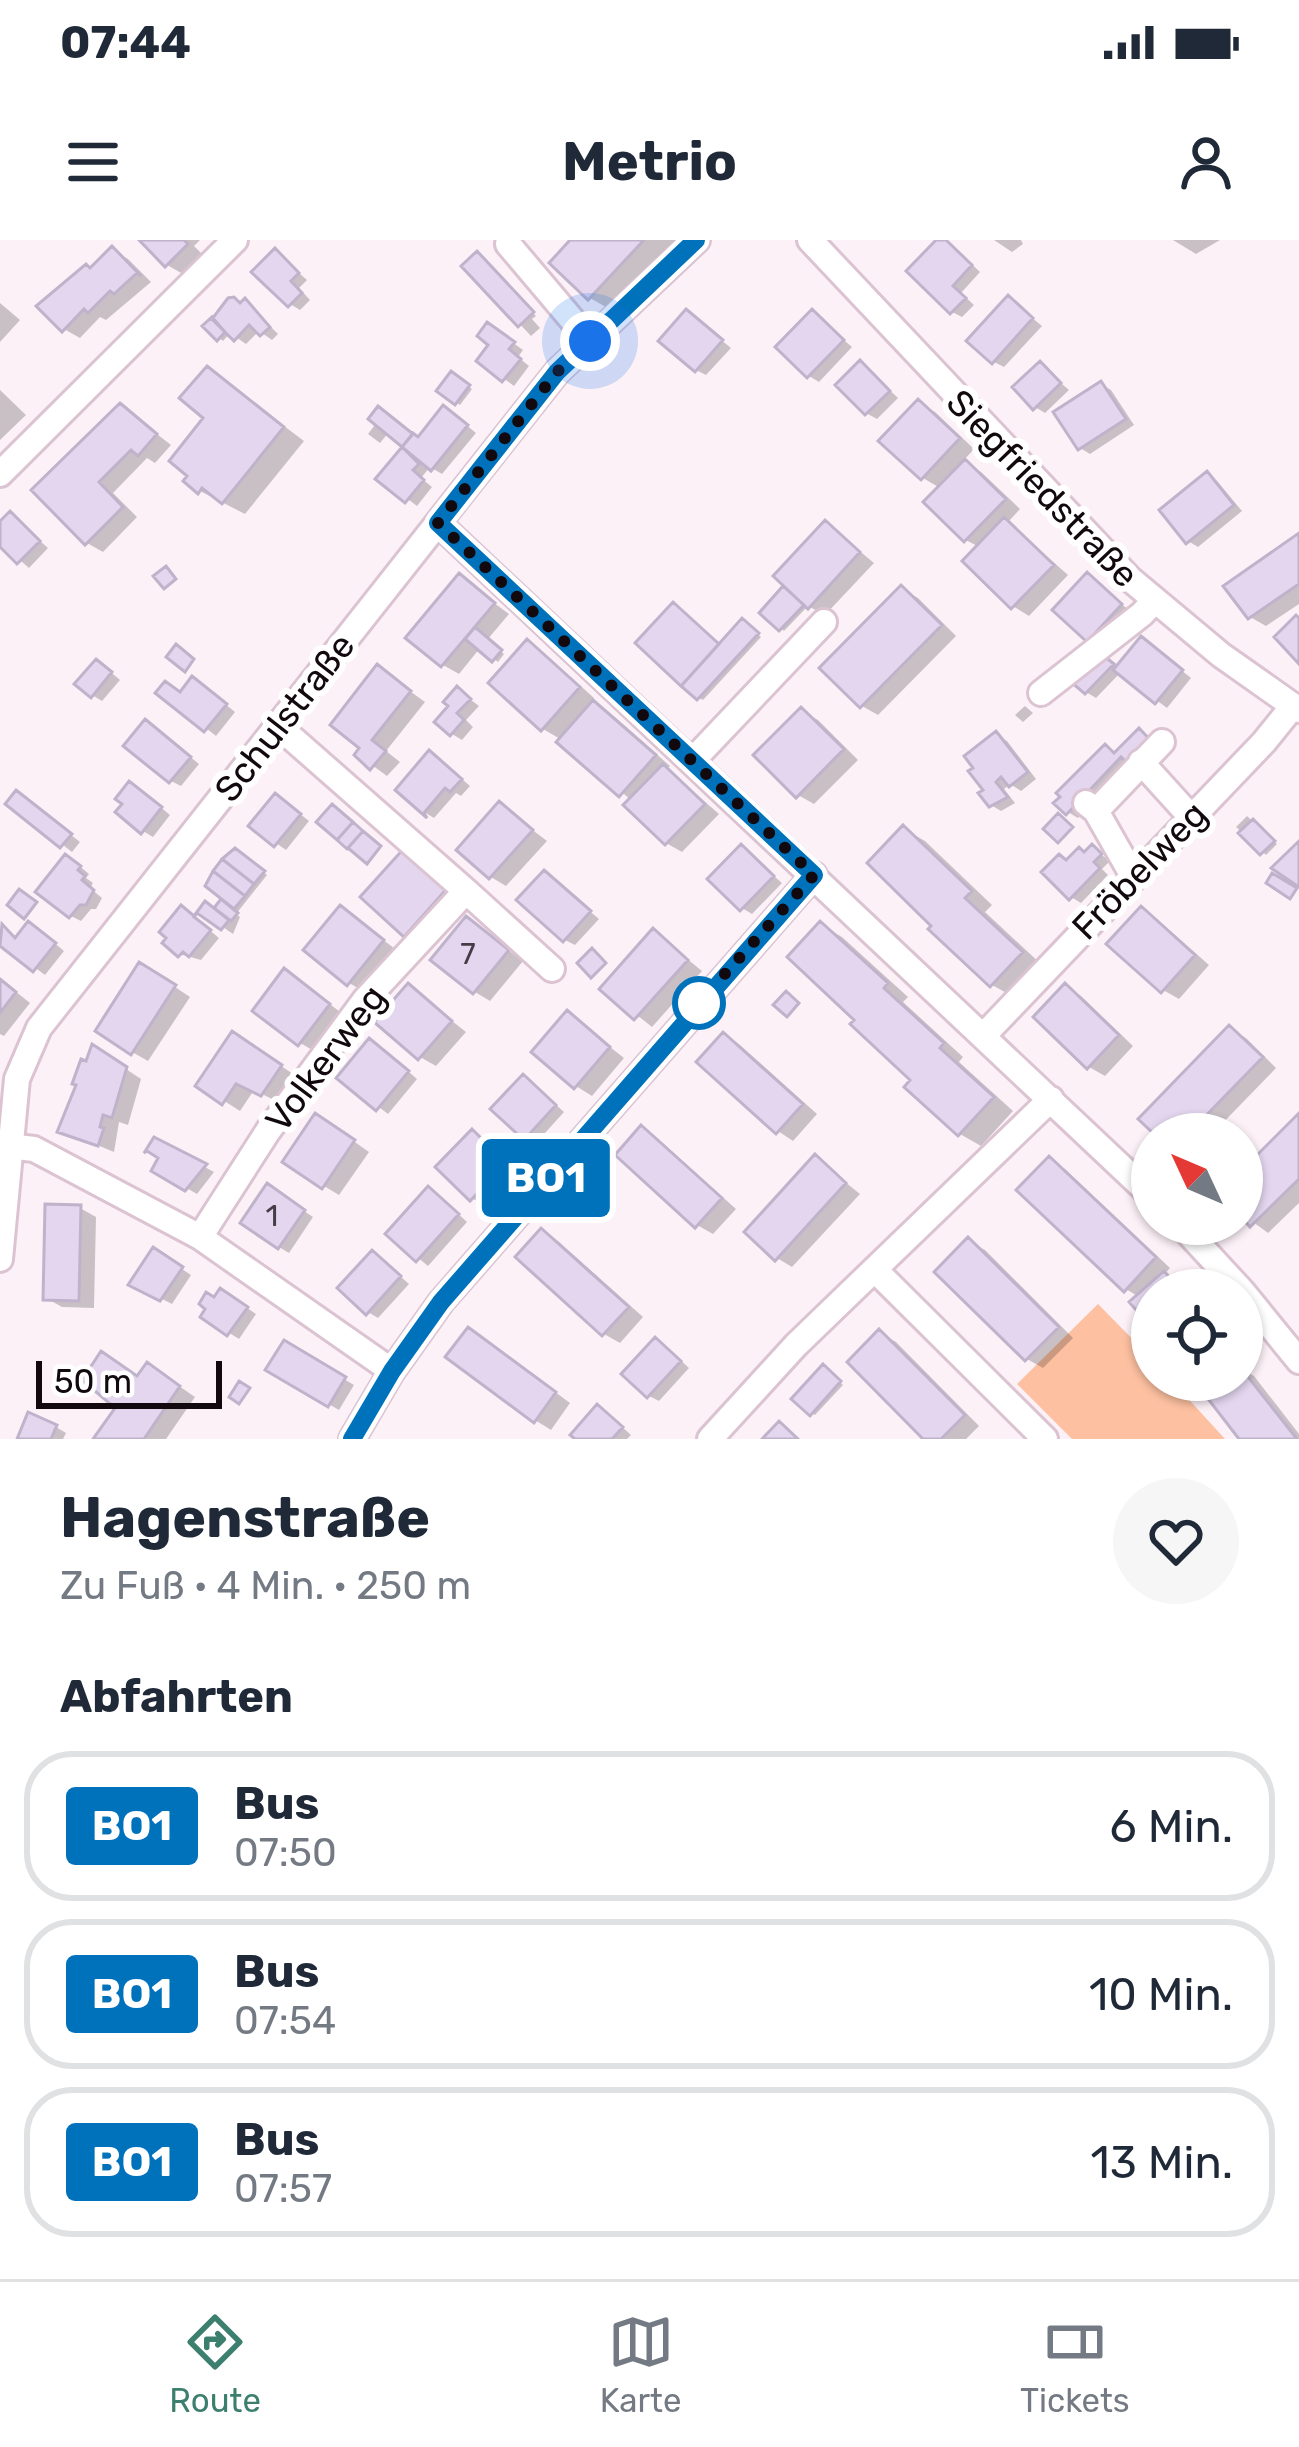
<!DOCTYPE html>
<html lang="de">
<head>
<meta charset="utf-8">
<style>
	:root { --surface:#fff; --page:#f6f6f7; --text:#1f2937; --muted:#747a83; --line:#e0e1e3; --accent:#3d7f6e }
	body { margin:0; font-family:Rubik,sans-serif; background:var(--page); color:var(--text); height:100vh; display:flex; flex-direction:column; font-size:45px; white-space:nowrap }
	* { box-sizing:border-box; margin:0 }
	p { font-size:39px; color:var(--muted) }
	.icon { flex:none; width:66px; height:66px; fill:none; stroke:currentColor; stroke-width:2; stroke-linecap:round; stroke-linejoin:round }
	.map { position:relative; height:1199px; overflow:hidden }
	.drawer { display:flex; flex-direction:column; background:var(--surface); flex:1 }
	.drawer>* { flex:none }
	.badge { padding:0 24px; border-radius:9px; font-size:42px; line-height:78px }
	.needle { width:78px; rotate:314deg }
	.controls { position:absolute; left:1131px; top:873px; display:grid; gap:24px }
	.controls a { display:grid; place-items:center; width:132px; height:132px; border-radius:50%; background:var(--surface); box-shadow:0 3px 9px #0004; font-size:60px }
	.scale { position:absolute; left:36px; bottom:30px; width:186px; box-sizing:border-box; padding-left:12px; border:6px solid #11090e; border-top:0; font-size:33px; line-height:42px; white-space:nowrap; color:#11090e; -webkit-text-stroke:9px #fff; paint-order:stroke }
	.you { position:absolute; width:60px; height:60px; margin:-30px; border:9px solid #fff; border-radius:50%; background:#1a73e8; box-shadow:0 0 0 18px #1a73e833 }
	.map>.badge { position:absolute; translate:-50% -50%; box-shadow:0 0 0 6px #fff }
	h2 { padding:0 60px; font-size:45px; line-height:108px }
	.round { display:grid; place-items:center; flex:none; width:126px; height:126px; border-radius:63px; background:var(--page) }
	.headline { display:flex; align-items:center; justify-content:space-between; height:204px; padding:0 60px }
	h1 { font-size:57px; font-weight:700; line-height:90px }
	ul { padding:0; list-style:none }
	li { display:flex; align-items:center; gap:36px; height:150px; margin:0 24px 18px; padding:0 36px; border:6px solid var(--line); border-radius:48px }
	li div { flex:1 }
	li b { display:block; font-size:45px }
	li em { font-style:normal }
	li .badge { min-width:132px; font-weight:700; text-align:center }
	.status { display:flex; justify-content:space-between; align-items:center; height:84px; padding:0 60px; background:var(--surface); direction:ltr }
	.status svg { height:33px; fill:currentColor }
	header { display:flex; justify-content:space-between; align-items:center; height:156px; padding:0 60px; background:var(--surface); font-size:54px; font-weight:700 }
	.tab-bar { display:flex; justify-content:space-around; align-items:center; height:168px; border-top:3px solid var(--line); background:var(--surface); font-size:33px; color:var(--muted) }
	.tab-bar a { display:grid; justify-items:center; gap:6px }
	.tab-bar .active { color:var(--accent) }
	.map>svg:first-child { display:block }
	.green { fill:#fdc0a1 }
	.shadow { fill:#0003 }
	.building { fill:#e3d6ee; stroke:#bfb3cb; stroke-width:3 }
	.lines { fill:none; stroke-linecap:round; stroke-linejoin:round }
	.minor-casing { stroke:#dcc3d2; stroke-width:30 }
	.minor { stroke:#fff; stroke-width:24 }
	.line-casing { stroke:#fff; stroke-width:27 }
	.line { stroke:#0072bc; stroke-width:18 }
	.walk { stroke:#11090e; stroke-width:12; stroke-dasharray:0 21.6 }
	.stop-dot { fill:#fff; stroke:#0072bc; stroke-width:6 }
	.labels { text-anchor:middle; stroke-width:12; stroke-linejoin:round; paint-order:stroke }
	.number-label { font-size:30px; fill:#463c46 }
	.street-label { font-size:36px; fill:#11090e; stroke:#fff }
</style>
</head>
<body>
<div class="status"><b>07:44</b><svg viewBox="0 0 49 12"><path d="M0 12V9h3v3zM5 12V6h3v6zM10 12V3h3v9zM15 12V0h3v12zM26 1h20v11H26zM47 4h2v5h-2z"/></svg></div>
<header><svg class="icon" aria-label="menu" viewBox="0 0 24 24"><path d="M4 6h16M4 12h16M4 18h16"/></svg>Metrio<svg class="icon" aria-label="person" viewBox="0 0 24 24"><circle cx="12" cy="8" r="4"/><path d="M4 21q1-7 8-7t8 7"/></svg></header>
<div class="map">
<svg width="1299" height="1199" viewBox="0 0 1299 1199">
	<rect width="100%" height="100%" fill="#fcf1f7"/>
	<path class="green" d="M1098 1064 1152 1119V1140H1171L1225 1199H1072L1017 1144Z"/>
	<path class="shadow" d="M143 0H200L194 6 202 14 183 34 167 25Z
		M574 0H677L611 70 590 58Z
		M940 0 951 4 980 32 961 53 974 65 962 77 952 72Z
		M994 0H1021L1023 4 1012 12Z
		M1173 0H1220L1196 14Z
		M112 10 128 19 151 42 106 80 100 77 80 98 64 89 91 31Z
		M275 12 307 40 299 48 310 60 300 70 290 64Z
		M481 17 536 76 532 79 540 88 531 96 465 26Z
		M1008 58 1042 86 1004 127 994 122Z
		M246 62 278 94 272 100 259 91 246 104 230 93 223 101 219 98Z
		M0 63 20 80 0 102Z
		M687 72 731 108 706 135 696 130Z
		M812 73 852 107 819 142 809 136Z
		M498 92 523 110 518 117 529 126 514 146 480 121Z
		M861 123 898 158 877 179 866 173Z
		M1040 125 1069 150 1045 173 1035 167Z
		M208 129 304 201 245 274 200 251Z
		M452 135 472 149 460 165 440 151Z
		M1101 144 1111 150 1134 185 1090 214 1080 208Z
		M0 150 26 175 0 200Z
		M919 163 935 172 974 209 963 221 981 232 1020 269 1008 282 1068 335 1029 376 1013 366 979 307 966 300 940 248 923 238Z
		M121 166 171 205 155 223 147 218 113 253 137 277 103 312 87 303 35 250Z
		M454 175 476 193 442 234 430 227 421 238 432 247 417 266 380 238 406 206 389 192 380 203 368 194 377 182 420 200Z
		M1207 235 1217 241 1242 271 1198 307 1188 301Z
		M10 274 48 308 29 328 0 303V285Z
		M826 283 874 323 825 375 808 366 784 391 763 372 788 346Z
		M1299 296V364L1266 386 1250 377Z
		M1088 336 1130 371 1099 406 1089 400Z
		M459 337 509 374 487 400 504 414 498 422 480 408 459 434 443 425Z
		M902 349 918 358 956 396 878 475 862 466Z
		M673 365 722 405 747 384 761 397 703 460 699 458Z
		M528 403 543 412 594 458 591 462 610 473 670 526 667 529 719 574 682 612 666 603 632 561 562 500 543 489Z
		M1151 406 1191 438 1167 468 1120 433 1096 458 1086 452 1113 424 1118 429Z
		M106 428 120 440 102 461 92 455Z
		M378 428 425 462 386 511 400 522 387 536 358 515Z
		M203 446 235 472 216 496 160 452 181 455Z
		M458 450 479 466 466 480 473 487 462 500 452 494V465Z
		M1025 466 1033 473 1023 482 1015 475Z
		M802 471 818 480 858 520 814 564 798 555Z
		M156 489 199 524 181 546 171 541Z
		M1139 492 1161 510 1131 523 1078 578 1068 572 1106 508 1117 514Z
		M996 495 1007 501 1036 539 1021 551 1010 544 1004 549 1015 563 1001 571 991 565Z
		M440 520 470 546 461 556 456 553 434 578 424 572Z
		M140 550 170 575 153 597 143 591Z
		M27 560 80 602 72 612 10 564Z
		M285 562 309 581 286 610 252 586Z
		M500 565 547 601 506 646 491 637Z
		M1247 576 1277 604 1266 615 1236 587Z
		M904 589 925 601 992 665 985 672 1043 726 1014 757 992 745 932 689 935 685Z
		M741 608 782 643 752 674 742 668Z
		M1092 608 1110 621 1102 629 1108 635 1081 663 1071 657 1068 622Z
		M408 609 465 655 421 703 405 694Z
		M239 614 267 635 236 674 240 677 233 694 201 672 216 671 225 659Z
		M76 623 89 634 86 638 93 643 90 648 102 658 96 669H91L81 681 71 676Z
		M545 633 599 679 575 705 565 700Z
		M341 669 398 711 365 752 349 743Z
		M1141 670 1157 679 1209 725 1179 759 1163 750Z
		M191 675 219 698 201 720 180 714Z
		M467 680 523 721 490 761 475 752Z
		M821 685 842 697 908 757 903 762 963 817 959 822 1013 871 981 906 960 894 858 780Z
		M3 688 18 699 39 690 64 711 45 735 0 702Z
		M654 692 702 731 652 787 603 748Z
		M157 735 190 757 148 821 132 812Z
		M0 739 30 763 4 796 0 794Z
		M300 741 344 775 316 812 300 803Z
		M409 747 466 792 436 826 420 817Z
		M1065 747 1081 756 1133 806 1105 836 1089 827Z
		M568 774 624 818 592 856 576 846Z
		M1230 789 1246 798 1276 828 1212 894H1158Z
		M724 795 740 805 817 874 793 901 778 891Z
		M249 804 296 836 278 862 254 850 240 871 199 845Z
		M380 807 417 839 388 874 340 837Z
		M108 817 141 839 128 885 119 882 114 912 61 890Z
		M533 844 564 872 536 903 526 897Z
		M1299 877V963L1268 993 1242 974V934Z
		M332 886 369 912 339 955 324 946Z
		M642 889 657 898 736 969 713 994 697 985Z
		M472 893 515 930 482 964 472 958Z
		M155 900 214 932 197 954 155 930 162 916Z
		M815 918 860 954 792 1027 777 1018Z
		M1049 920 1065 929 1170 1028 1164 1035 1185 1050H1152V1083L1139 1057 1126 1049Z
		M277 953 313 977 289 1013 279 1007Z
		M439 956 467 982 428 1026 389 994Z
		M80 968 96 977 94 1068 62 1067 46 1058Z
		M542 991 558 1001 643 1077 620 1103 604 1094Z
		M969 1001 985 1010 1073 1098 1043 1128 1027 1119 939 1032Z
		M164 1017 191 1035 172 1064 132 1044Z
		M382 1020 409 1044 378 1078 368 1072Z
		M231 1057 256 1074 239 1099 204 1077 215 1061Z
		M880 1093 896 1102 979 1186 966 1199H928Z
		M485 1100 570 1163 551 1190 535 1180Z
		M285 1104 354 1145 339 1170 269 1129Z
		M666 1107 689 1128 659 1161 649 1156Z
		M1242 1129 1254 1136 1299 1194V1199H1243L1221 1140H1242Z
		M827 1130 843 1145 815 1175 812 1173Z
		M163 1135 195 1157 166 1199H97Z
		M608 1174 631 1195 627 1199H579Z
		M56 1187 66 1193 63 1199H21Z"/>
	<path class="building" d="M139 0H184L188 4 165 27Z
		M570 0H644L588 60 549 23Z
		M936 0H946L972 25 953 46 966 58 950 74 906 31Z
		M112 6 141 36 137 33 114 54 110 51 88 73 84 69 62 92 36 66 86 24 90 28Z
		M275 8 299 33 291 41 302 53 288 67 251 32Z
		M477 11 534 72 518 87 461 26Z
		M1008 55 1033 78 992 124 966 101Z
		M234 57 240 63 245 58 270 87 260 96 249 85 234 101 212 79 228 58Z
		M686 69 723 100 695 132 658 101Z
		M812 69 844 100 807 138 775 107Z
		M212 77 225 92 217 101 202 86Z
		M487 82 515 102 509 109 521 119 502 142 476 121 488 105 477 96Z
		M860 120 890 151 865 175 835 145Z
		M1040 121 1061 143 1033 170 1012 147Z
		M207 126 284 187 222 264 202 248 198 254 183 241 187 236 169 221 203 178 179 158Z
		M451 131 470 145 455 165 436 151Z
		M1101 141 1126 179 1078 210 1053 172Z
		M918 159 960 198 921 240 878 201Z
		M120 163 157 194 138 216 131 210 99 242 123 267 85 305 31 250Z
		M443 165 468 185 431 231 402 207 413 193 418 197Z
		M378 166 413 194 402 207 368 179Z
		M402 207 419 224 413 230 424 240 405 263 375 239Z
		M965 219 1006 259 964 302 923 262Z
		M1207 231 1234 265 1186 304 1159 270Z
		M10 271 40 301 17 324 0 307V281Z
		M1004 277 1054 325 1011 369 962 321Z
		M825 280 860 312 808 369 773 336Z
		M1299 293V344L1248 379 1223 346Z
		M166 326 176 339 164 349 153 336Z
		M1087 332 1122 364 1087 402 1052 370Z
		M459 333 495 363 441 427 405 398Z
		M901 345 942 385 860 468 819 428Z
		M783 346 804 365 779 391 759 373Z
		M673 362 719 404 681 446 635 403Z
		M1296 375 1299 378V424L1274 397Z
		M742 378 759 393 697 460 681 446Z
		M475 387 502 410 492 422 465 399Z
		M1141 396 1183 430 1155 464 1113 430Z
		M527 399 580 447 541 491 488 443Z
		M176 404 194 419 185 432 166 417Z
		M1103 415 1114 424 1085 454 1071 442Z
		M96 419 112 432 91 458 74 444Z
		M377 424 411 451 372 500 386 511 370 530 354 515 359 508 330 485Z
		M192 436 227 464 204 492 155 453 165 441 180 452Z
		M457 446 471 459 457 473 464 480 450 496 434 482 448 466 443 462Z
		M593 460 656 515 619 557 556 502Z
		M801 467 844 509 796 558 753 515Z
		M145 479 191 517 169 543 123 506Z
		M1139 488 1153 503 1130 526 1121 517 1066 575 1053 563 1060 557 1056 553 1105 504 1114 513Z
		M996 491 1028 532 1009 547 1001 537 996 542 1008 557 989 567 978 553 983 550 968 531 973 528 964 516Z
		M429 510 462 539 450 552 445 548 424 573 427 578 395 550Z
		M663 524 705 564 665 605 623 565Z
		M129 541 162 567 141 594 115 572 122 564 115 559Z
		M16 550 72 594 60 608 5 564Z
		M275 553 301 574 274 607 248 586Z
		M499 561 533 590 489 639 456 610Z
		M332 564 353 582 337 600 316 582Z
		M1058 573 1073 587 1058 603 1043 589Z
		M1253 579 1275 601 1260 615 1238 593Z
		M353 582 363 591 347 609 337 600Z
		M903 585 972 651 965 658 1023 712 990 747 928 689 931 686 867 623Z
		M363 591 381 606 367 624 348 608Z
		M1299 601V647L1271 628Z
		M741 604 774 636 740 671 707 639Z
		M1092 604 1102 614 1094 622 1100 628 1069 660 1041 632 1059 614 1066 620 1079 607 1084 612Z
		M407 605 451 644 404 697 360 657Z
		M235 608 265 631 254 644 222 619Z
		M65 614 81 626 78 630 85 636 82 640 94 650 86 665H80L69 678 35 652Z
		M222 619 254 644 245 656 213 631Z
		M544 630 591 671 563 702 516 660Z
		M213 631 245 656 234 669 205 646Z
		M1272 633 1297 648 1290 659 1266 643Z
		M19 649 37 662 24 679 7 665Z
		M221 659 238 673 231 681 214 668Z
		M205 661 229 680 221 690 197 673 194 677 211 690 189 717 183 712 178 717 162 703 166 698 159 692 181 665 194 676Z
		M340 665 384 700 347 746 303 710Z
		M1141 666 1195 715 1161 753 1106 704Z
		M466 676 509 710 473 754 430 720Z
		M28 681 56 703 33 732 0 706 2 684 15 698Z
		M820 681 888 743 884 748 944 803 940 808 994 857 958 896 904 847 910 840 850 784 854 780 787 717Z
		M653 688 688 720 634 780 599 749Z
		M592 708 606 723 591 738 577 723Z
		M139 722 176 745 131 815 95 791Z
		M284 728 330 764 298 806 252 771Z
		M0 739 16 752 0 773Z
		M408 743 452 781 418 820 374 782Z
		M1065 743 1119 795 1087 829 1033 777Z
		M786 751 799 763 787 777 773 765Z
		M567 770 610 807 574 849 531 812Z
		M1229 785 1263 817 1188 894H1154L1138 879Z
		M232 791 282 825 261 856 236 844 222 865 195 846Z
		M723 792 803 864 776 894 696 822Z
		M369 798 409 831 376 871 336 838Z
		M92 804 127 827 112 878 103 875 100 887 104 888 98 906 57 892 76 845 72 844 81 819 86 821Z
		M523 834 556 865 524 900 490 869Z
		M315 873 355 900 322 949 282 922Z
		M1299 873V939L1250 987 1242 978V930Z
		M641 885 722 958 695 988 615 915Z
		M472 889 506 923 470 961 435 927Z
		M154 897 207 924 185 951 151 931 158 918 147 911 144 913Z
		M815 914 846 943 775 1021 744 992Z
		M1049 916 1156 1017 1124 1052 1016 950Z
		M267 943 305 970 278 1009 240 983Z
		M428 946 459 974 416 1022 385 994Z
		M45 964 81 965 79 1061 43 1060Z
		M541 988 629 1067 602 1096 515 1017Z
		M968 997 1059 1087 1025 1121 934 1032Z
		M153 1007 183 1027 160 1061 128 1045Z
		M372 1010 401 1036 366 1075 337 1048Z
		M1164 1031 1181 1050H1152V1088L1129 1062Z
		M220 1048 248 1067 227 1096 200 1077 205 1069 199 1064 206 1052 214 1057Z
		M468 1087 556 1152 534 1183 445 1117Z
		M879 1089 965 1175 941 1199H923L847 1122Z
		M655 1097 681 1121 647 1158 621 1134Z
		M284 1100 346 1137 328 1167 265 1130Z
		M101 1111 137 1136 147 1122 180 1146 144 1199H93L115 1168 82 1140Z
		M823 1124 841 1141 810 1176 791 1159Z
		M1242 1129 1256 1147 1297 1199H1239L1202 1151 1216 1140H1242Z
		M239 1141 250 1148 239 1164 229 1157Z
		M597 1164 623 1187 612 1199H575L570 1195Z
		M28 1172 57 1185 51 1199H17Z
		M779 1181 798 1199H762Z"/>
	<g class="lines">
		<defs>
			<path id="minor" d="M810 0 1130 339 1221 415 1299 470
				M508 4 590 101
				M0 234 235 0
				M438 283 1152 956
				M1041 453 1142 374 1155 360
				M693 520 824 382
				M1141 522 1190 576
				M1086 563 1096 571 1133 636
				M1096 571 1162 502
				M466 651 552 729
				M985 794 1264 502 1293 466
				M8 906 34 909 200 997 392 1131
				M1180 984 1241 1050
				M200 997 268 891 365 760 466 651 277 485
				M0 1019 17 839 39 788 557 132 697 0
				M876 1031 1045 1199
				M1242 1051 1299 1121
				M352 1199 392 1131 441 1062 814 635
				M710 1199 796 1105 1051 859"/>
		</defs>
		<use href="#minor" class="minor-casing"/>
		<use href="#minor" class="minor"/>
	</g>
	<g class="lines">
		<defs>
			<path id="line" d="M352 1199 392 1131 441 1062 814 635 438 283 557 132 696 0"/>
		</defs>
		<use href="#line" class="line-casing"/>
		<use href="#line" class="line"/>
		<path class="walk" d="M590 101 557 132 438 283 814 635 695 767 699 763"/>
	</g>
	<circle class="stop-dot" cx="699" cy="763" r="24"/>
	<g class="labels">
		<g class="number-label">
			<text x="468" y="724">7</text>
			<text x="272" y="986">1</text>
		</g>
		<g class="street-label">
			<text transform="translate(1043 248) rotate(46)" y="13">Siegfriedstraße</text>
			<text transform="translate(284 477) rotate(-52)" y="13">Schulstraße</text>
			<text transform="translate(1139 630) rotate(-46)" y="13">Fröbelweg</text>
			<text transform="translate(325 818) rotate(-53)" y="13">Volkerweg</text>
		</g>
	</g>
</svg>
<div class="controls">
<a><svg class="needle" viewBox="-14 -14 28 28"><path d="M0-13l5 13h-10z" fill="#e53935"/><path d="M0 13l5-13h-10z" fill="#747a83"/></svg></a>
<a><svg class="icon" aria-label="locate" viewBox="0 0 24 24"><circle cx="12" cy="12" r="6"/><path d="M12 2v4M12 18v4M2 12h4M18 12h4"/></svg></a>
</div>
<div class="scale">50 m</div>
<div class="you" style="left:590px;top:101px"></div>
<b class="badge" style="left:546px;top:938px;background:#0072bc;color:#fff">BO1</b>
</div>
<section class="drawer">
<div class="headline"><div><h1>Hagenstraße</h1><p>Zu Fuß · 4 Min. · 250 m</p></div><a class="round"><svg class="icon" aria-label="heart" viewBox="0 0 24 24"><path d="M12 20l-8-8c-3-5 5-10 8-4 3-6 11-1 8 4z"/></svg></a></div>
<h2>Abfahrten</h2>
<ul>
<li><span class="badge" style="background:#0072bc;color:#fff">BO1</span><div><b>Bus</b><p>07:50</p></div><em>6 Min.</em></li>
<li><span class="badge" style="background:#0072bc;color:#fff">BO1</span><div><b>Bus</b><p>07:54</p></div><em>10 Min.</em></li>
<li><span class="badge" style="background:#0072bc;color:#fff">BO1</span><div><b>Bus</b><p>07:57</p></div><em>13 Min.</em></li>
</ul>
</section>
<nav class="tab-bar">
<a class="active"><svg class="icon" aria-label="directions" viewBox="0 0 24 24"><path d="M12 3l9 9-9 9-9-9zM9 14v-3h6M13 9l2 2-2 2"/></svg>Route</a>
<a><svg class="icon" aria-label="map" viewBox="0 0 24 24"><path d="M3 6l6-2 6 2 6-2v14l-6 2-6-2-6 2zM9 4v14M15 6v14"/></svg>Karte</a>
<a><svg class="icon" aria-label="tickets" viewBox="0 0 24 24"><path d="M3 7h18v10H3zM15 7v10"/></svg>Tickets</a>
</nav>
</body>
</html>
